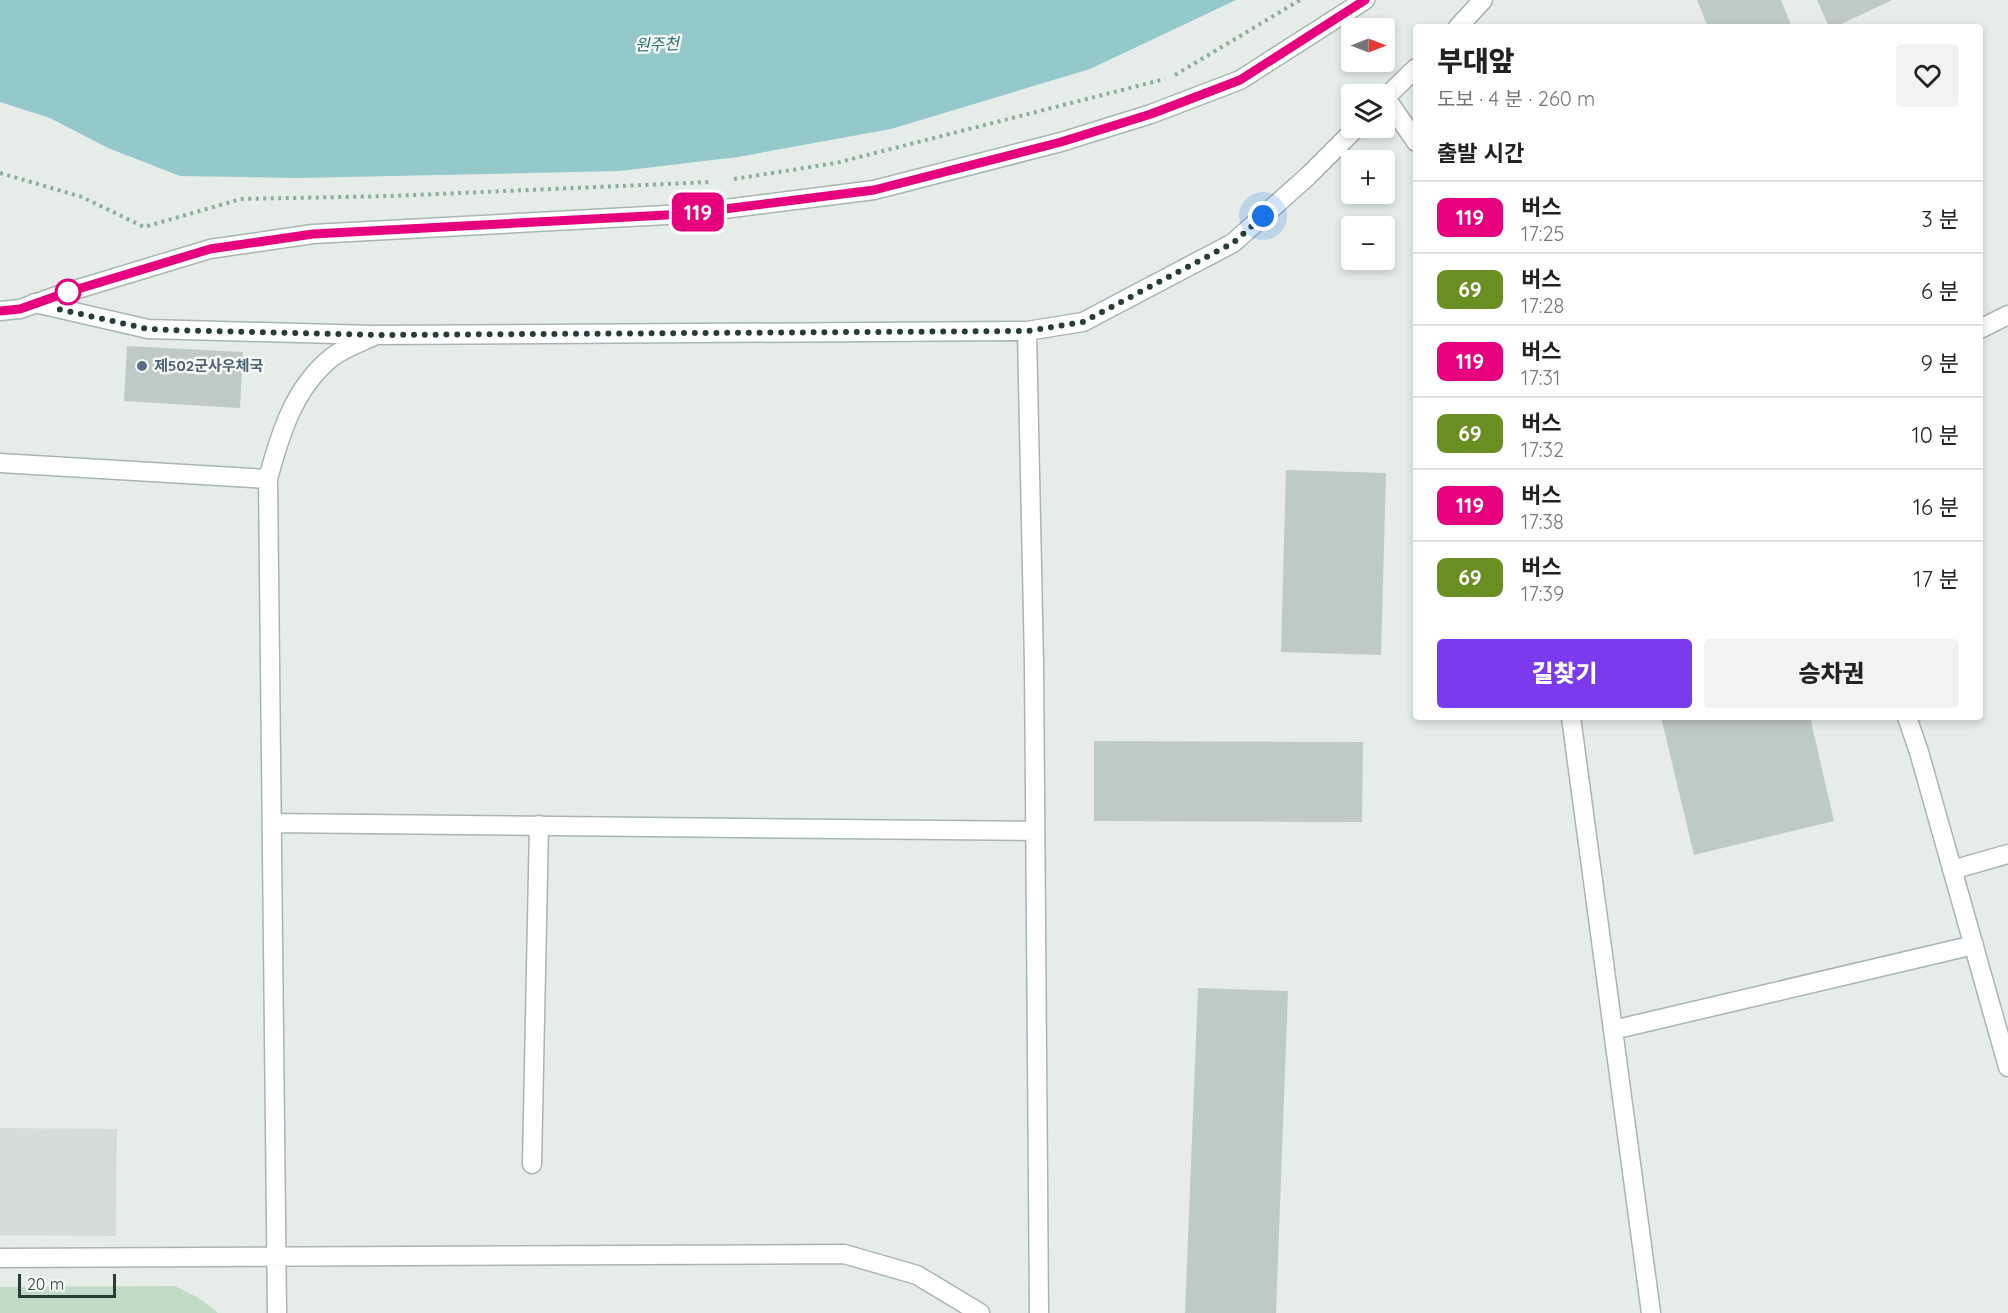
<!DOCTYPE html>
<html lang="ko">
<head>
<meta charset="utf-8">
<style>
	:root { --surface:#fff; --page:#f2f2f2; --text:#222; --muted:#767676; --line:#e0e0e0; --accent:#7c3aed }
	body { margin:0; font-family:Quicksand,"Noto Sans KR",sans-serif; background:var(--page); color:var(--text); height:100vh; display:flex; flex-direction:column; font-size:22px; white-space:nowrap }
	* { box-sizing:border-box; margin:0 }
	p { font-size:20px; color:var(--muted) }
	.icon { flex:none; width:33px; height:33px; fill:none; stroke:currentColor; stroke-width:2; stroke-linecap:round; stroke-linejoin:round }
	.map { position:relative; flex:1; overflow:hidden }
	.panel { position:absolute; left:1413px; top:24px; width:570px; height:696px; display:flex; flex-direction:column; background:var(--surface); border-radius:6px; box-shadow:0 3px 9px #0003 }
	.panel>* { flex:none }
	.badge { padding:0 12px; border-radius:9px; font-size:21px; line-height:39px }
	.needle { width:39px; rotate:90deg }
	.tools { position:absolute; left:1341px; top:18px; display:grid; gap:12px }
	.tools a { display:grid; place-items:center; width:54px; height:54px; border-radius:6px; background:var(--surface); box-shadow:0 3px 9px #0003; font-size:30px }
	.scale { position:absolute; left:18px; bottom:15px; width:98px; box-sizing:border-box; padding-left:6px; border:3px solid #273d35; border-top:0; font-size:16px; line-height:21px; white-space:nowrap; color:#273d35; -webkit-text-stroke:4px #f6faf7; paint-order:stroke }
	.you { position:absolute; width:30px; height:30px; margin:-15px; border:4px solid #fff; border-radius:50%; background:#1a73e8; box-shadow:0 0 0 9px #1a73e833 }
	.map>.badge { position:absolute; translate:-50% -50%; box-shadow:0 0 0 3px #fff }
	h2 { padding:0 24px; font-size:22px; line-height:54px }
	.round { display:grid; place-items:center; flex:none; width:63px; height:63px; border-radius:6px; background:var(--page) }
	.headline { display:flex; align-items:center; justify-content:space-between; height:102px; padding:0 24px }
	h1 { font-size:28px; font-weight:800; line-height:45px }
	.button { display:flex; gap:12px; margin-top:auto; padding:12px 24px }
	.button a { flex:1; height:69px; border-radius:6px; background:var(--accent); color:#fff; font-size:24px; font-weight:800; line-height:69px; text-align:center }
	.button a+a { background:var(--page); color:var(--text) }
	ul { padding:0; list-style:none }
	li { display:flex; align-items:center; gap:18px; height:72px; padding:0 24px; border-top:2px solid var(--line) }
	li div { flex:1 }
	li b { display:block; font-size:22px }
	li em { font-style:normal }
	li .badge { min-width:66px; font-weight:700; text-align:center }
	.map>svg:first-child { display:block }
	.built { fill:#d4ddd8 }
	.green { fill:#c1dbc6 }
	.water { fill:#95c8cb }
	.building { fill:#becac5 }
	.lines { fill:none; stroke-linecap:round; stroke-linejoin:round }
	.lane-casing { stroke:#a9b5af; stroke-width:21 }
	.street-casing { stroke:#a9b5af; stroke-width:21 }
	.secondary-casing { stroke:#a5b7af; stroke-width:21 }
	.path { stroke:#8aad9e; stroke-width:4; stroke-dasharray:3 4.5; stroke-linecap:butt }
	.lane { stroke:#fff; stroke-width:18 }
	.street { stroke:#fff; stroke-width:18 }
	.secondary { stroke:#fff; stroke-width:18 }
	.line-casing { stroke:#fff; stroke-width:14 }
	.line { stroke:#e6007e; stroke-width:9 }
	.walk { stroke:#273d35; stroke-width:6; stroke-dasharray:0 10.8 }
	.stop-dot { fill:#fff; stroke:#e6007e; stroke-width:3 }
	.service-dot { fill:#5c6f8a; stroke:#f6faf7; stroke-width:2 }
	.labels { text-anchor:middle; stroke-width:5; stroke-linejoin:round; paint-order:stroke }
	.service-label { font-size:15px; font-weight:bold; fill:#4e5e75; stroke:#f6faf7; text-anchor:start }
	.water-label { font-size:16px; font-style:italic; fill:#276e72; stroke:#f6faf7 }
</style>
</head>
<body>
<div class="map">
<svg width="2008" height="1313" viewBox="0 0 2008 1313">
	<rect width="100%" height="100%" fill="#e6ede9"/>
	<path class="built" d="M0 1128 117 1129 116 1236 0 1235Z"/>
	<path class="green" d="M175 1286 199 1298 218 1313H0V1287Z"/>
	<path class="water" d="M0 0H1236L1090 69 891 129 738 157 620 171 298 178 180 176 108 148 50 118 0 102Z"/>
	<path class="building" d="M1697 0H1781L1792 27H1708Z
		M1817 0H1892L1835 27H1829Z
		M127 346 243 352 240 408 124 401Z
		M1286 470 1386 473 1381 655 1281 652Z
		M1661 717H1810L1834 821 1694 855Z
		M1094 741 1363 742 1362 822 1094 821Z
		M1198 988 1288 991 1276 1313H1185Z"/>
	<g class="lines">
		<defs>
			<path id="lane" d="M532 1164 539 825"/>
			<path id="street" d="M1458 27 1483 0
				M1386 98 1416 142
				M1384 99 1416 68
				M35 303 148 329 372 335
				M1980 329 2008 315
				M1027 331 1034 664 1039 1313
				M0 463 268 479
				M1571 717 1651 1313
				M1907 717 1919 752 2008 1067
				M272 823 1035 831
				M1952 870 2008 854
				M1613 1030 1974 945
				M0 1258 844 1254 917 1275 980 1313
				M277 1313 268 479C280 434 294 388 331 358 343 348 362 342 376 335L1027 331 1083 322 1233 243 1308 176 1356 128"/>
			<path id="secondary" d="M0 311 20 309 68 292 210 249 313 234 685 214 874 190 1061 142 1151 114 1240 80 1365 0"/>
		</defs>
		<use href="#lane" class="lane-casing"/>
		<use href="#street" class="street-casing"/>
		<use href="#secondary" class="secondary-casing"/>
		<path class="path" d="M1175 75 1300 0
			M0 173 82 197 144 227 241 199 391 196 712 182
			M734 179 836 163 1165 79"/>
		<use href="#lane" class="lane"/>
		<use href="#street" class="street"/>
		<use href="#secondary" class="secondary"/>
	</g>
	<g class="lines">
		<defs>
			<path id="line" d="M0 311 20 309 68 292 210 249 313 234 685 214 874 190 1061 142 1151 114 1240 80 1365 0"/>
		</defs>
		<use href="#line" class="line-casing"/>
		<use href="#line" class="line"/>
		<path class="walk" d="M68 292 58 309 148 329 171 330 376 335 1028 331 1083 322 1233 243 1263 216"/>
	</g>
	<circle class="stop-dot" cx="68" cy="292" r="12"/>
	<circle class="service-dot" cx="142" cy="366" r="6"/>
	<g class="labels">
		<g class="service-label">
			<text x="154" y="371">제502군사우체국</text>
		</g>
		<g class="water-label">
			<text transform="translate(657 44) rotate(-2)" y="6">원주천</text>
		</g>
	</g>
</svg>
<div class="tools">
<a><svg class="needle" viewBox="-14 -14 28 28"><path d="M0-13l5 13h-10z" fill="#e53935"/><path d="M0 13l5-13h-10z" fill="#767676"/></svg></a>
<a><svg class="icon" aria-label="layers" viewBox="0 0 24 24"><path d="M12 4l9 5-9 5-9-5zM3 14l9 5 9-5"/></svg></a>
<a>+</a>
<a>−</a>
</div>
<div class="scale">20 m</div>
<div class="you" style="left:1263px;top:216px"></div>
<b class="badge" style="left:698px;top:212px;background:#e6007e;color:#fff">119</b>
<section class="panel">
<div class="headline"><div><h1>부대앞</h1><p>도보 · 4 분 · 260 m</p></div><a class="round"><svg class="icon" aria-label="heart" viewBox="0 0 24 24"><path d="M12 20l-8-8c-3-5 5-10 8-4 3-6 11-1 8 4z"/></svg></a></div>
<h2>출발 시간</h2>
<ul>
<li><span class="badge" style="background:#e6007e;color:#fff">119</span><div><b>버스</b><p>17:25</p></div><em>3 분</em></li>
<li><span class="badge" style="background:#6b8e23;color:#fff">69</span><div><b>버스</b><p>17:28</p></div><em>6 분</em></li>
<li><span class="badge" style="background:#e6007e;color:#fff">119</span><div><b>버스</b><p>17:31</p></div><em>9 분</em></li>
<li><span class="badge" style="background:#6b8e23;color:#fff">69</span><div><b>버스</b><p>17:32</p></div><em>10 분</em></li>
<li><span class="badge" style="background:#e6007e;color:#fff">119</span><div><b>버스</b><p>17:38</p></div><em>16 분</em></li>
<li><span class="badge" style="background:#6b8e23;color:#fff">69</span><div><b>버스</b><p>17:39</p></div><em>17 분</em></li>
</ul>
<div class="button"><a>길찾기</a><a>승차권</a></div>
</section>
</div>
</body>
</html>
